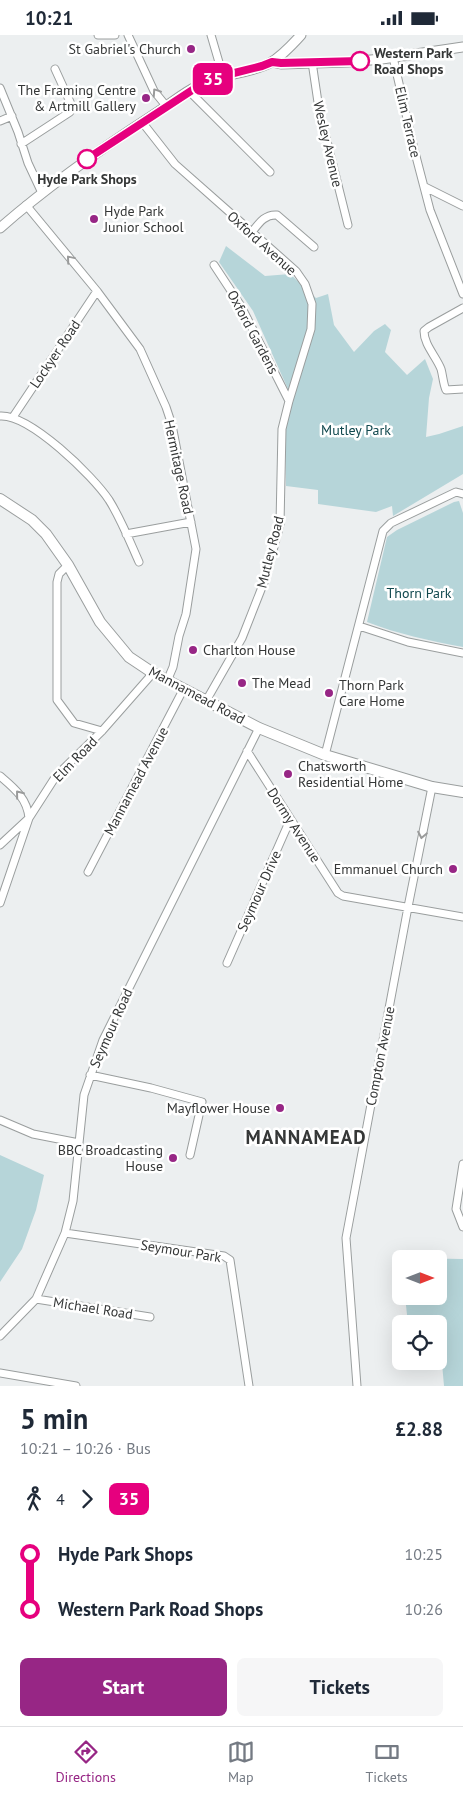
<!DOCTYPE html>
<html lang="en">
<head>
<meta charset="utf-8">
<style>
	:root { --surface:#fff; --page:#f6f6f7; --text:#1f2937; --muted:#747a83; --line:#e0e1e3; --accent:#972685 }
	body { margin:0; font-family:"PT Sans",sans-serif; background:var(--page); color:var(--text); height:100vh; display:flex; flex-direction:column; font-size:19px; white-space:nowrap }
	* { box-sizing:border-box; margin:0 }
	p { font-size:16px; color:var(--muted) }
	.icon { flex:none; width:28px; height:28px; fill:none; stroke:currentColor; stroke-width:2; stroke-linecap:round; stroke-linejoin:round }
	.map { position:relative; height:1351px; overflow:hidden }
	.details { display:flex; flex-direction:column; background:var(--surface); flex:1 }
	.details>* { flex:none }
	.badge { padding:0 10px; border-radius:8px; font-size:18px; line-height:32px }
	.needle { width:32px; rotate:90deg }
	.controls { position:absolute; left:392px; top:1215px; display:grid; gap:10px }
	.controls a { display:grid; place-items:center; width:55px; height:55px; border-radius:8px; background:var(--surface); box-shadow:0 5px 20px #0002; font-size:25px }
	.map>.badge { position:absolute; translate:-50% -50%; box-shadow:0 0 0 2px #fff }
	.legs { display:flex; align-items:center; gap:8px; height:55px; padding:0 20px; font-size:16px }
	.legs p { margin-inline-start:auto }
	.head { display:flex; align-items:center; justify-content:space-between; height:85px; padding:0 20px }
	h1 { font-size:28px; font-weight:700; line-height:38px }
	.cta { display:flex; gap:10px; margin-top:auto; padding:10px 20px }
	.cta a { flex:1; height:58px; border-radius:8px; background:var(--accent); color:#fff; font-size:20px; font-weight:700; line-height:58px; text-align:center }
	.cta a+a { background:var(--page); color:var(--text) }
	ul { padding:0 20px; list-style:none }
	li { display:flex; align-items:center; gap:18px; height:55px; font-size:19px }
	li i { display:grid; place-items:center; width:8px; height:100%; margin:0 6px; background:currentColor }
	li i::after { content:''; width:12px; height:12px; margin:-6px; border:4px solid; border-radius:50%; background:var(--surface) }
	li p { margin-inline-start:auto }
	li:first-child i { background:linear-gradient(#0000 50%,currentColor 0) }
	li:last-child i { background:linear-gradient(currentColor 50%,#0000 0) }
	.status { display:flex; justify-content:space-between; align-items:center; height:35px; padding:0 25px; background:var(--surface); direction:ltr }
	.status svg { height:14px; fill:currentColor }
	.tabs { display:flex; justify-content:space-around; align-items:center; height:70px; border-top:1px solid var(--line); background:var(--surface); font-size:14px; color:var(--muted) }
	.tabs a { display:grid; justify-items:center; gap:2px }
	.tabs .active { color:var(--accent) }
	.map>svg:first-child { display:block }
	.green { fill:#b6d5d9 }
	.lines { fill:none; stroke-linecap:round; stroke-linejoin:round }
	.minor-casing { stroke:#9a9e9e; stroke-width:9 }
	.tertiary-casing { stroke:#9a9e9e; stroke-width:11 }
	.secondary-casing { stroke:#9a9e9e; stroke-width:12 }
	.minor { stroke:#fff; stroke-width:7 }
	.tertiary { stroke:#fff; stroke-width:9 }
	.secondary { stroke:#fff; stroke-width:10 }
	.oneway { stroke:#9a9b9b }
	.line-1-casing { stroke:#fff; stroke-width:11 }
	.line-1 { stroke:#e6007e; stroke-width:8 }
	.poi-dot { fill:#972685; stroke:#fff; stroke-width:2 }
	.stop-1-dot { fill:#fff; stroke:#e6007e; stroke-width:2.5 }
	.labels { text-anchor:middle; stroke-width:5; stroke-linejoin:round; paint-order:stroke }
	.poi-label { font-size:14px; fill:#353737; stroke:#fff; text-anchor:end }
	.stop-label { font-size:14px; font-weight:bold; fill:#353737; stroke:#fff; text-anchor:start }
	.street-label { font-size:14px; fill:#353737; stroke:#fff }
	.park-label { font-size:14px; fill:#10484e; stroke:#fff }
	.district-label { font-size:19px; font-weight:bold; letter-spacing:1px; fill:#353737; stroke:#fff }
</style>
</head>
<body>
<div class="status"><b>10:21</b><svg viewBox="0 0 49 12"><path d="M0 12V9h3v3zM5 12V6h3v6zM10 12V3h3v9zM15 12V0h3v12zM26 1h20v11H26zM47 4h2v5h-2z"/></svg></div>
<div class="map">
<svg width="463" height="1351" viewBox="0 0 463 1351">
	<rect width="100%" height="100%" fill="#eceff0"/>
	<path class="green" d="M226 211 265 241 290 239 316 263 328 259 334 290 354 317 374 296 385 289 391 295 385 317 407 340 425 324 433 344 429 363 426 402 439 399 463 391V439L393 481 392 471 376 477 318 469V455L286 451 285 394 292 363 253 276 219 227Z
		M459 466 463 478V612C430 606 398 599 367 587L387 502 397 495 454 467Z
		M0 1120 44 1140 36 1175 22 1214 0 1247Z
		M401 1223 463 1224V1351H444L441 1317H439V1289H408L405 1261H439V1224H401V1228Z"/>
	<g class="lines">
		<defs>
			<path id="minor" d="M98 0H115
				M128 0 154 56 167 72
				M211 0 223 41
				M393 22 413 110 430 175 463 259
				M312 27 319 74 348 190
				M0 53 18 97 28 128 42 158
				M189 56 270 137
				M0 86 12 81
				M142 87 175 129 296 236 305 249 312 269 311 294 289 366 282 394 280 489 266 542 242 603 206 666
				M21 109 70 77 71 69 55 34
				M425 152 463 171
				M26 170 97 256 140 314 166 372 172 390 196 514 186 579 179 601 173 632 167 646
				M252 197C259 188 265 179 277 180L314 212
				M214 230 241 271 289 366
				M463 273 429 292 424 296C424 310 436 321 441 334 443 341 443 348 446 355L463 354
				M0 381C30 379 93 441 109 465 121 484 130 507 139 527
				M13 382 97 256
				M126 499 191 487
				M68 530 59 539 57 547V665L74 688 102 696
				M359 591 408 607 463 618
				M247 716 338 858 343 861 463 882
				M325 720 383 496 391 488 456 457 463 459
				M0 741C14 753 27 763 29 783L0 868
				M0 810 29 783 56 741 102 696 153 638
				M88 837 183 655
				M227 928 290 785
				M90 1040 151 1053 202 1067 190 1120
				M0 1085 33 1099 79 1108
				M463 1129 456 1174 463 1192
				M65 1198 224 1221 230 1225 249 1351
				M36 1264 150 1282
				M0 1301 36 1264 65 1198 73 1166 84 1060 103 1005 259 693
				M0 1338 76 1351
				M357 1351 346 1203 408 872 432 752"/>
			<path id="tertiary" d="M272 27 281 29 348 27 382 24 463 12
				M0 193C48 151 99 115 153 80 169 70 184 57 201 49 223 38 249 39 270 28 282 21 292 10 301 0"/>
			<path id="secondary" d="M0 464 32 485 46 499 68 530 100 587 129 622 153 638 259 693 325 720 432 752 463 757"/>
		</defs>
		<use href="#minor" class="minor-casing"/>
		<use href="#tertiary" class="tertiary-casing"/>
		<use href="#secondary" class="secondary-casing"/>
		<use href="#minor" class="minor"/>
		<use href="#tertiary" class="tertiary"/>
		<use href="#secondary" class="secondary"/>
	</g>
	<defs><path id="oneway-chevron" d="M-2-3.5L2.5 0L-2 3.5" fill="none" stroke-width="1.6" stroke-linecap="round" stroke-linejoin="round" transform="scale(1.25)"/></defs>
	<g class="oneway">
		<use href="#oneway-chevron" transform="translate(156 57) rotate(-124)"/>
		<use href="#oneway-chevron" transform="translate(70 224) rotate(-130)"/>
		<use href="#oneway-chevron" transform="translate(19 759) rotate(-129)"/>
		<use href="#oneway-chevron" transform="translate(422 800) rotate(101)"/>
	</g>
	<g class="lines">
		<defs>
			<path id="line-1" d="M87 124 200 50 222 41 262 31 272 27 281 28 360 26"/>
		</defs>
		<use href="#line-1" class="line-1-casing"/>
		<use href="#line-1" class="line-1"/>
	</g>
	<g class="poi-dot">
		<circle cx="191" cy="14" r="5"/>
		<circle cx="146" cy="63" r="5"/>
		<circle cx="94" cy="184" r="5"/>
		<circle cx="193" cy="615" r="5"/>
		<circle cx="242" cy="648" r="5"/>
		<circle cx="329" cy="658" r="5"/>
		<circle cx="288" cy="739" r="5"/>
		<circle cx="453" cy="834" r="5"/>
		<circle cx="280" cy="1073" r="5"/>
		<circle cx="173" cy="1123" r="5"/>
	</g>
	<g class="stop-1-dot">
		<circle cx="360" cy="26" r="9"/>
		<circle cx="87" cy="124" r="9"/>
	</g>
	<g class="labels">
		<g class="poi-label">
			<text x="181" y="19">St Gabriel's Church</text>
			<text x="136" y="60">The Framing Centre<tspan x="136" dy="16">&amp; Artmill Gallery</tspan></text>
			<text x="104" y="181" text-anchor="start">Hyde Park<tspan x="104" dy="16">Junior School</tspan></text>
			<text x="203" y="620" text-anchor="start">Charlton House</text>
			<text x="252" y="653" text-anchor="start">The Mead</text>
			<text x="339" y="655" text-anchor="start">Thorn Park<tspan x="339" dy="16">Care Home</tspan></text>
			<text x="298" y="736" text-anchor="start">Chatsworth<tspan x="298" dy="16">Residential Home</tspan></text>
			<text x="443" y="839">Emmanuel Church</text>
			<text x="270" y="1078">Mayflower House</text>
			<text x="163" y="1120">BBC Broadcasting<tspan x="163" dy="16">House</tspan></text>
		</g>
		<g class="stop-label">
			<text x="374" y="23">Western Park<tspan x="374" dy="16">Road Shops</tspan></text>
			<text x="87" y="149" text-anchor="middle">Hyde Park Shops</text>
		</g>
		<g class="street-label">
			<text transform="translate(408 87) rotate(77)" y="5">Elim Terrace</text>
			<text transform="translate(328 109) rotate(77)" y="5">Wesley Avenue</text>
			<text transform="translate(262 208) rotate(42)" y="5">Oxford Avenue</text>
			<text transform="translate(253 297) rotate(62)" y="5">Oxford Gardens</text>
			<text transform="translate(55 319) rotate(-56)" y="5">Lockyer Road</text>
			<text transform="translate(179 432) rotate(78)" y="5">Hermitage Road</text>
			<text transform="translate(270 517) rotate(-76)" y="5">Mutley Road</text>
			<text transform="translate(197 660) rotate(28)" y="5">Mannamead Road</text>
			<text transform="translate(75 724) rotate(-46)" y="5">Elm Road</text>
			<text transform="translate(136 746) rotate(-62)" y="5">Mannamead Avenue</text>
			<text transform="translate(294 790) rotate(57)" y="5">Dormy Avenue</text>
			<text transform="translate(259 856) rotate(-66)" y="5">Seymour Drive</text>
			<text transform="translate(111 993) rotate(-66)" y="5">Seymour Road</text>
			<text transform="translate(380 1021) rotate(-79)" y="5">Compton Avenue</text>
			<text transform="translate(181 1216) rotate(9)" y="5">Seymour Park</text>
			<text transform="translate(93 1273) rotate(9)" y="5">Michael Road</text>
		</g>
		<g class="park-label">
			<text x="356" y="400">Mutley Park</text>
			<text x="419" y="563">Thorn Park</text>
		</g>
		<g class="district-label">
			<text x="306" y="1109">MANNAMEAD</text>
		</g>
	</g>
</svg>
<div class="controls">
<a><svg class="needle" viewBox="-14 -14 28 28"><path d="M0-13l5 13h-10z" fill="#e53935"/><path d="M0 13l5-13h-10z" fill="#747a83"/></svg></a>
<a><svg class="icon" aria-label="locate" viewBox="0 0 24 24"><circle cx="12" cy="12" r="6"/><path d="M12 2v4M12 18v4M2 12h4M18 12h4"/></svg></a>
</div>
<b class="badge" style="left:213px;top:44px;background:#e6007e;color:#fff">35</b>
</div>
<section class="details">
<div class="head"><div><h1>5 min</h1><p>10:21 – 10:26 · Bus</p></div><b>£2.88</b></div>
<div class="legs"><svg class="icon" aria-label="walk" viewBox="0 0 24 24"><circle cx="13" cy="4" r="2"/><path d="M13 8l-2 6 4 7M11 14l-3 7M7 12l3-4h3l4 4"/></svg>4<svg class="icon" aria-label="forward" viewBox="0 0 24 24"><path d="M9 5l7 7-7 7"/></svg><b class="badge" style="background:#e6007e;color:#fff">35</b></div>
<ul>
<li><i style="color:#e6007e"></i><b>Hyde Park Shops</b><p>10:25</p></li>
<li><i style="color:#e6007e"></i><b>Western Park Road Shops</b><p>10:26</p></li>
</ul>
<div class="cta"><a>Start</a><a>Tickets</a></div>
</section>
<nav class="tabs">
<a class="active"><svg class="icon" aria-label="directions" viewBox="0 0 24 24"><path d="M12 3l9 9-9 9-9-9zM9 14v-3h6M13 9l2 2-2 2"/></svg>Directions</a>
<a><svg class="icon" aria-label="map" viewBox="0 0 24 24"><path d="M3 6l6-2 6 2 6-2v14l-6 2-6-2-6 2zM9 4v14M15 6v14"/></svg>Map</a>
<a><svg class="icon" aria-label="tickets" viewBox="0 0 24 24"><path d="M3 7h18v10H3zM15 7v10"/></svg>Tickets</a>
</nav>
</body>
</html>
